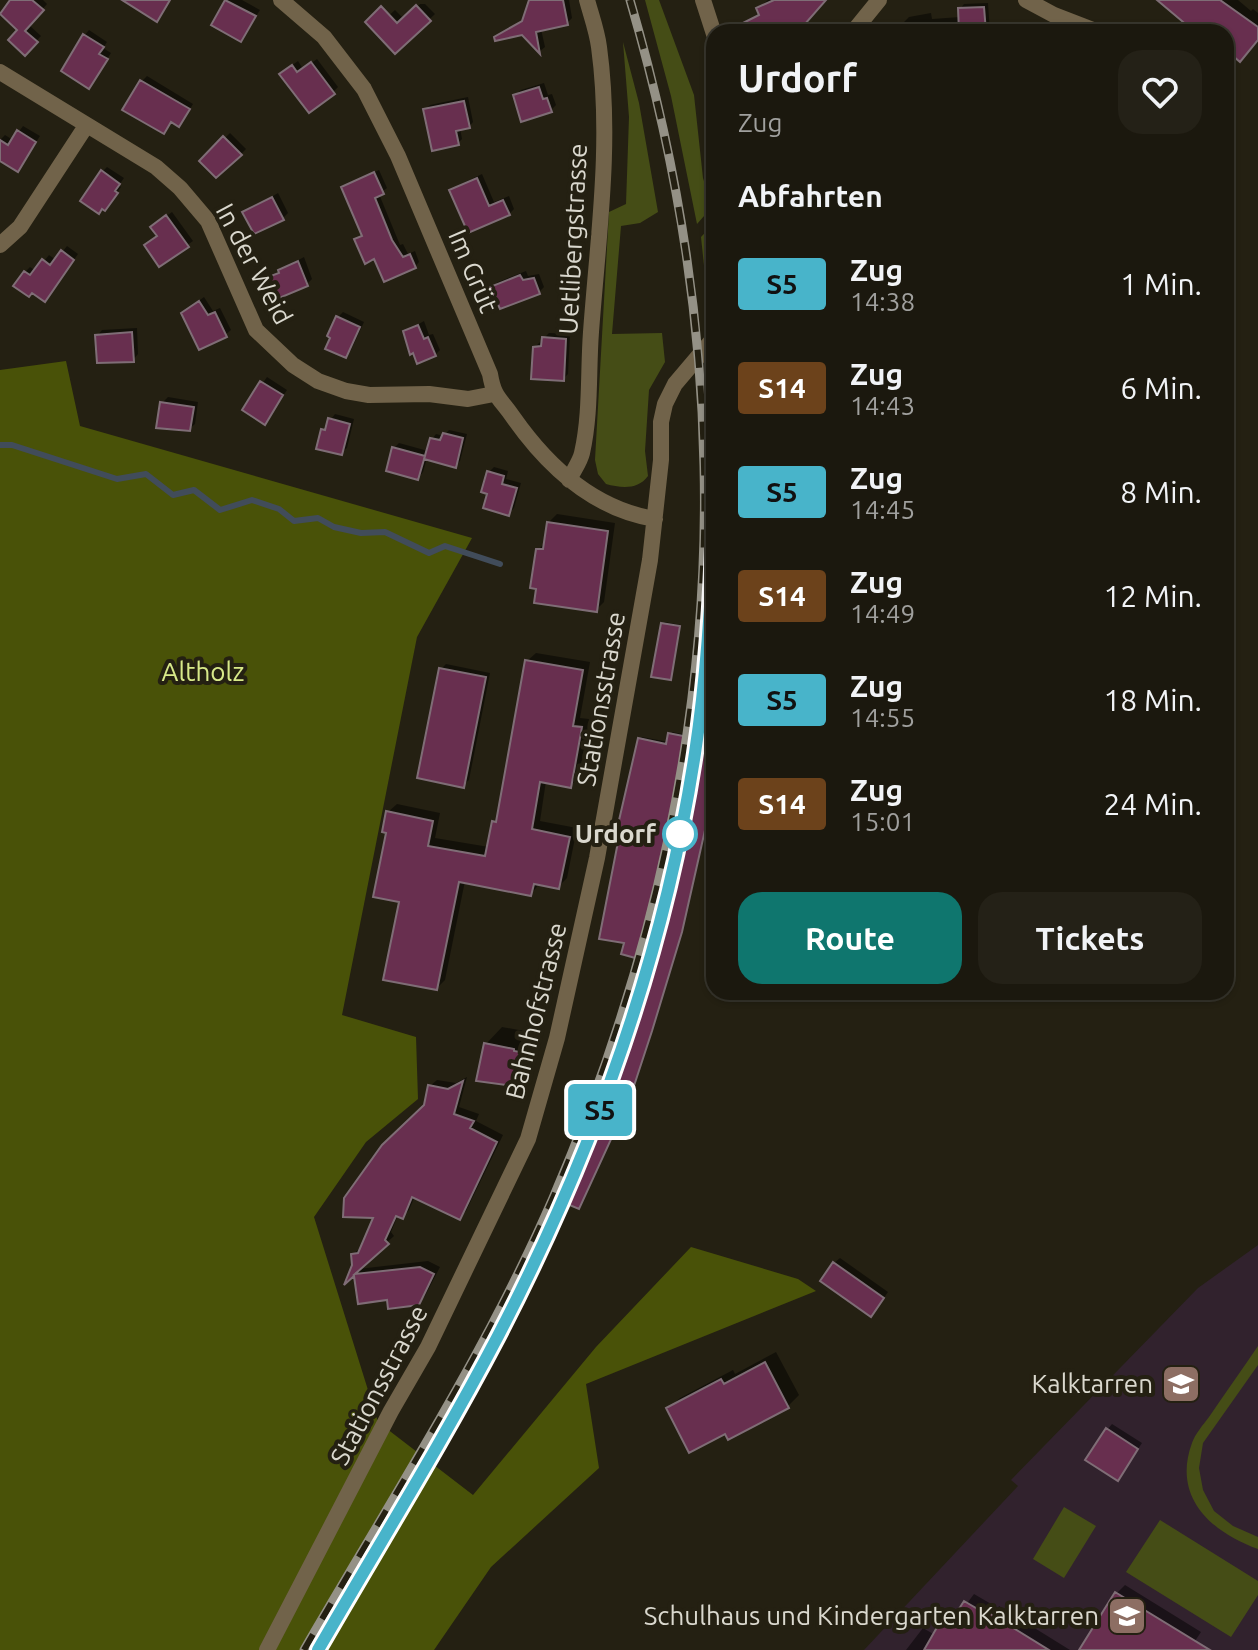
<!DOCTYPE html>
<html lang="de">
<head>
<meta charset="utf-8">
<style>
	:root { --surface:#1b180e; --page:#242117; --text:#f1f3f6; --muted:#a0a09e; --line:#39372e; --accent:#0f766e }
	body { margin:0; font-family:Ubuntu,sans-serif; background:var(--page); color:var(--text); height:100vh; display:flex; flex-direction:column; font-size:30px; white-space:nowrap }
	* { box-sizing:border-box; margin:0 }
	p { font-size:26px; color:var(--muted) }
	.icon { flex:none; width:44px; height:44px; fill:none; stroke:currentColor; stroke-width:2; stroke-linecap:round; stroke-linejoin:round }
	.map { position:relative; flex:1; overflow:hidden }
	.sheet { position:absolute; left:706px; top:24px; width:528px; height:976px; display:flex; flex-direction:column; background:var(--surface); border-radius:24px; box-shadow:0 2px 6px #0004,0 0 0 2px var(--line) }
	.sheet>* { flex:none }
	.badge { padding:0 16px; border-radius:6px; font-size:28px; line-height:52px }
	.map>.badge { position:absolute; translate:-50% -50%; box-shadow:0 0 0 4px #fff }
	h2 { padding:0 32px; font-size:30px; line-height:72px }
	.round { display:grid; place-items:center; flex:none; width:84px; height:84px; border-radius:24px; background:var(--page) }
	.summary { display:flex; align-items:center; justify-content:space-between; height:136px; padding:0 32px }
	h1 { font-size:38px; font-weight:700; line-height:60px }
	.button { display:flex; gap:16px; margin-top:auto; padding:16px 32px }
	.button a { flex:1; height:92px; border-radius:24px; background:var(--accent); color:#fff; font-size:32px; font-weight:700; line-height:92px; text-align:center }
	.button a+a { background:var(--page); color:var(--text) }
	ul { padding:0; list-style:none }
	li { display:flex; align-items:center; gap:24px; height:104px; padding:0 32px }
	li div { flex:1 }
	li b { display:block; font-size:30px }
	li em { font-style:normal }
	li .badge { min-width:88px; font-weight:700; text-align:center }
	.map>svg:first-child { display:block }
	.education { fill:#31222d }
	.green { fill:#454d16 }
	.forest { fill:#495208 }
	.shadow { fill:#0007 }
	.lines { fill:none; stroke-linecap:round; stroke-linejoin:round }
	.stream { stroke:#414c5a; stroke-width:6 }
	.building { fill:#682f4f; stroke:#7f6d76; stroke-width:2 }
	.street { stroke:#71634a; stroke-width:16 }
	.rail-casing { stroke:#949186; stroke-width:9 }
	.rail { stroke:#242012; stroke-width:6; stroke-dasharray:18; stroke-linecap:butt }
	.line-casing { stroke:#fff; stroke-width:18 }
	.line { stroke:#48b4ca; stroke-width:12 }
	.stop-dot { fill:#fff; stroke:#48b4ca; stroke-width:4 }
	.labels { text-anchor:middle; stroke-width:8; stroke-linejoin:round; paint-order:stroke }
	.street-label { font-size:26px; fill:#dad8ce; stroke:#242012 }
	.park-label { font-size:26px; fill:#d8e989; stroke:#242012 }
	.stop-label { font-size:26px; font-weight:bold; fill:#dad8ce; stroke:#242012; text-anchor:end }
	.poi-label { font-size:26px; fill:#dad8ce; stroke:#242012; text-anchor:end }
</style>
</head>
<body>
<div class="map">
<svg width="1258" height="1650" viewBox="0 0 1258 1650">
	<rect width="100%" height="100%" fill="#242012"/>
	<path class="education" d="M1258 1245V1650H864L1018 1486 1011 1480 1198 1288Z"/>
	<path class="green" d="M645 0H659L694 95 703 178 712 207 697 224 671 96Z
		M623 42 639 103 658 212 640 223 621 226 612 334 662 333 665 362 649 390 645 451 648 476C638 490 621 488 606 484L598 474 595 460 609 212 626 204 629 117Z
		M714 223V317L710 323 701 237Z
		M1258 1346V1365L1203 1443 1199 1468 1203 1490 1214 1511 1233 1526 1258 1537V1549C1211 1532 1172 1497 1192 1443 1195 1434 1203 1425 1209 1417 1225 1393 1242 1370 1258 1346Z
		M1064 1507 1096 1526 1064 1578 1033 1559Z
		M1160 1520 1258 1581V1595L1231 1637 1126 1572Z"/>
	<path class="forest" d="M66 361 80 426 472 538 417 637 342 1015 416 1037 418 1099 366 1142 314 1217 378 1422 473 1495 596 1347 691 1247 798 1279 816 1291 586 1384 599 1468 491 1567 434 1650H0V370Z"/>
	<path class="shadow" d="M12 0H43L47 4 29 25 41 36 25 53 20 30 1 12Z
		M227 0H242L260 10 241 39 214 24Z
		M531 0H569L572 18 567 23 541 29 545 47 540 51 523 33 496 37 525 19Z
		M768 0H825L803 25 807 29 805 32H750L747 22 767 9 754 15 760 12 758 9Z
		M1238 0 1251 11 1253 9 1258 13V39L1226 47V32L1196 31 1157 1Z
		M988 3 990 32H906L904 22 909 17 931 13 932 19 960 17V9L964 4Z
		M420 4H425L435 14 395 52 374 29 395 10 404 19Z
		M89 30 107 42 103 48 111 53 89 87 84 36Z
		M317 59 338 87 333 92 287 69 298 61 303 69Z
		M147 76 193 104 183 120 172 121 142 81Z
		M544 83 548 95 552 94 556 105 550 111 515 95 521 90Z
		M468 97 473 122 469 127 460 128 462 139 458 143 425 110 430 105Z
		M23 126 40 136 18 170 0 158V140L5 135 13 140Z
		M230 133 246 149 231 164 202 161Z
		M107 167 124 178 119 185 121 187 110 203 102 172Z
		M379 170 387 188 379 194 400 245 403 244 408 254 415 251 419 262 415 267 376 257 357 240 364 234 344 187Z
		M482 174 494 202 509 196 514 209 509 214 469 230 451 191 457 186Z
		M278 193 288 213 283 218 254 231 245 213Z
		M172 212 193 241 160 264 158 222Z
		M67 246 78 254 50 294 25 272 30 267 36 271 49 255 56 260Z
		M304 257 312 279 307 284 271 278 289 271 280 270Z
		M526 271 528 276 539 274 544 287 539 292 501 306 493 287 498 282Z
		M204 297 213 311 220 308 231 330 225 335 189 308Z
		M343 312 364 322 351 350 346 356 338 317Z
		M424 321 429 335 433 334 440 350 435 355 405 332Z
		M137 328 138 354 133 360 97 336 102 330Z
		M549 333 570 334 568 374 563 379 534 348Z
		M267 377 287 390 269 417 244 410Z
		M168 397 198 402 195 424 189 429 162 403Z
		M335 414 354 419 347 448 341 453 323 430Z
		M449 430 467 434 460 461 455 466 427 458 423 472 418 478 394 448 399 443 428 451 432 439 436 434 444 436Z
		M494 467 508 471 506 479 521 483 514 508 509 513 490 492 489 472Z
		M557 514 615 523 604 602 596 610 538 550 546 542 549 522Z
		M665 622 681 625 670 678 663 624Z
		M536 653 590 662 580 718 589 719 579 777 570 786 546 781 540 821 577 828 567 878 558 887 540 883 531 894 465 881 445 980 437 988 401 900 388 831V812L397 804 440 813 435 838 489 847 494 822 500 816 527 661Z
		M446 664 490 673 469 780 463 785 441 669Z
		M672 732 703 738 706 733 714 735V782L705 834 683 928 631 1094 580 1205 608 1107 655 962 639 739 642 737 669 742Z
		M502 1027 530 1032 529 1035 535 1036 529 1067 512 1083 486 1044Z
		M467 1077 459 1107 479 1114 476 1121 503 1135 466 1211 459 1218 415 1196 409 1210 403 1217 398 1215 391 1232 394 1236 358 1269 428 1261 440 1267 425 1296 418 1303 388 1298 359 1302 353 1254 362 1247 426 1106 430 1086 437 1080 456 1083Z
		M840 1258 888 1292 876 1309 834 1263Z
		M776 1352 799 1395 788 1406 726 1431 668 1409 680 1398 733 1370 735 1374Z
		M1112 1424 1142 1443 1118 1479 1107 1430Z
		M1125 1585 1201 1632 1189 1650H1081L1117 1593Z
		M974 1594 998 1608 999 1606 1070 1650H906L923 1628 935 1635 950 1615 956 1618Z"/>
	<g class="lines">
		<path class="stream" d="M0 445H12L117 479 146 474 173 495 194 490 220 510 252 500 279 509 294 521 318 518 334 527 361 533 385 532 429 553 445 546 500 564"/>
	</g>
	<path class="building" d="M10 0H32L44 10 25 31 38 42 25 56 8 40 17 30 0 14Z
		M122 0H170L157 22Z
		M225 0 256 16 241 42 211 25Z
		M529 0H563L568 25 536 32 540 54 522 35 495 41 494 37 522 21Z
		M774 0H826L798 32H725L759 15 756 8Z
		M1157 0H1220L1258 27V40L1240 62 1226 50V32H1195Z
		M416 5 431 21 395 54 365 22 381 6 397 23Z
		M984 7 986 32H959L958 8Z
		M83 34 104 47 99 54 108 59 89 89 61 71Z
		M311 62 335 94 309 113 279 74 292 65 297 72Z
		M140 80 190 109 179 127 171 122 164 134 122 110Z
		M539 87 543 99 547 98 552 112 521 122 513 95Z
		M464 101 470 128 456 131 459 145 432 151 423 109Z
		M17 130 36 142 18 172 0 161V140L8 145Z
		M223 136 242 155 216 178 199 161Z
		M101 170 120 184 115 191 118 193 105 211 102 209 99 214 80 201Z
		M374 172 384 194 375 198 392 240 403 257 410 254 416 268 384 282 374 259 365 264 354 239 362 236 341 187Z
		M477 178 489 206 503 200 510 215 468 233 449 190Z
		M272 197 284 220 254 234 242 212Z
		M166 215 189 247 159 267 144 245 157 236 150 227Z
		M61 250 74 260 45 302 32 293 29 297 13 286 24 271 30 275 42 259 50 265Z
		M298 261 308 286 277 299 268 277 279 273 278 270Z
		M520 275 523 280 534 278 540 294 500 309 490 287Z
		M199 301 208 315 215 312 227 337 199 350 181 313Z
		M336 316 360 327 346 358 325 349 330 338 327 336Z
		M418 325 424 339 428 337 436 356 417 364 413 353 410 355 403 331Z
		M132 332 134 362 97 363 95 335Z
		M542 337 566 339 564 381 531 379 533 347 541 346Z
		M260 381 283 395 265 425 242 410Z
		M160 402 194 407 190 431 156 428Z
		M328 418 350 424 342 455 316 449 321 429 325 430Z
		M443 433 463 438 456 468 424 459 430 438 440 440Z
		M392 447 425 456 418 480 386 471Z
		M487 471 504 476 502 484 517 488 509 516 483 508 487 494 481 492Z
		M547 522 608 531 597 612 534 603 536 589 530 588 536 549H543Z
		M661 623 680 626 671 680 651 677Z
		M525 660 583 670 573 726 582 727 571 788 540 782 532 829 570 837 559 889 534 884 531 896 459 882 437 990 383 980 399 902 373 897 386 833 382 832 386 811 433 821 428 846 485 856 492 821 496 822Z
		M439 668 486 677 464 788 417 778Z
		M668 733 714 742V780L710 808 682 932 652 1031 630 1098 579 1209 567 1204 606 1106 653 963 621 954 624 943 599 939 618 842H614L638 738 666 744Z
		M484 1043 514 1049V1051L520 1052 513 1086 476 1081Z
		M463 1081 454 1114 474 1121 470 1128 497 1142 460 1220 412 1197 403 1219 396 1216 385 1240 389 1244 355 1274 420 1267 434 1274 419 1305 388 1309 387 1300 358 1304 354 1276 344 1285 352 1265 351 1254 358 1253 373 1218 343 1217 344 1198 382 1145 424 1105 428 1085 448 1089Z
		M833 1262 884 1298 871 1317 820 1281Z
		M765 1362 789 1408 728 1440 725 1434 689 1453 666 1408 721 1379 724 1384Z
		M1106 1428 1138 1449 1118 1481 1085 1460Z
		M1115 1592 1210 1650H1079Z
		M964 1601 988 1615 989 1613 1049 1650H924L940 1622 948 1626Z"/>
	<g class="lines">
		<path class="street" d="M281 0 324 37 364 89 398 156 490 374C494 398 500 398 513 417 548 467 593 509 655 519
			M703 0 714 34
			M1026 0 1054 15 1098 32
			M853 32 879 0
			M0 72 156 167 180 188 208 221 256 330 293 365 318 381 346 391 369 395 429 394 468 399 494 394
			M0 245 20 227 86 126
			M569 480C573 471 580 462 582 453 591 413 588 372 591 332 598 237 612 142 599 47 597 31 591 15 587 0
			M267 1650 391 1411 428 1347 528 1139 557 1038 597 858 650 560 661 460V422L665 404 675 384 714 338"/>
		<defs>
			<path id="rail" d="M304 1650C389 1503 486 1353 553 1198 652 969 710 716 704 466 701 308 674 150 630 0"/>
		</defs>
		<use href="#rail" class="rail-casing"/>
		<use href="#rail" class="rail"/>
	</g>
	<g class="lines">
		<defs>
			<path id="line" d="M318 1650C378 1546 442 1443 498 1336 593 1153 664 957 695 753 707 674 712 594 714 514"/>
		</defs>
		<use href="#line" class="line-casing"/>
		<use href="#line" class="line"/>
	</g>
	<defs>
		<symbol id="school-square" viewBox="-11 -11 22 22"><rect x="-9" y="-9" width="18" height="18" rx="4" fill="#8d6e63" stroke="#242012"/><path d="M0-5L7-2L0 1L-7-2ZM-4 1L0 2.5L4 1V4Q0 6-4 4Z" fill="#fff"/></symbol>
	</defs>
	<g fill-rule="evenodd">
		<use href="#school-square" x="1159" y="1362" width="44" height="44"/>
		<use href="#school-square" x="1105" y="1594" width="44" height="44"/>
	</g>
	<circle class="stop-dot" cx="680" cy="834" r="16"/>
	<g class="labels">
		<g class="street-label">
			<text transform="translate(573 239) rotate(-87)" y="9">Uetlibergstrasse</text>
			<text transform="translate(254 264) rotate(62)" y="9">In der Weid</text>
			<text transform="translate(473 271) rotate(67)" y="9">Im Grüt</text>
			<text transform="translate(601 699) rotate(-80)" y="9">Stationsstrasse</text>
			<text transform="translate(536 1011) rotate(-76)" y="9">Bahnhofstrasse</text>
			<text transform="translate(379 1385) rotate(-62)" y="9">Stationsstrasse</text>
		</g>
		<g class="park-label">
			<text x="203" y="681">Altholz</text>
		</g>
		<g class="stop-label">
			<text x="656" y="843">Urdorf</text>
		</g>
		<g class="poi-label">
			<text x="1153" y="1393">Kalktarren</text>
			<text x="1099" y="1625">Schulhaus und Kindergarten Kalktarren</text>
		</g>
	</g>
</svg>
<b class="badge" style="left:600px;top:1110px;background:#48b4ca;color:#111">S5</b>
<section class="sheet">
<div class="summary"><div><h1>Urdorf</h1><p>Zug</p></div><a class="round"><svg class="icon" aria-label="heart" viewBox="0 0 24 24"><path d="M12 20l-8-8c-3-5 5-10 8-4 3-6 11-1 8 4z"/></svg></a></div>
<h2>Abfahrten</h2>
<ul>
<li><span class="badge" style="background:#48b4ca;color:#111">S5</span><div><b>Zug</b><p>14:38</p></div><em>1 Min.</em></li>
<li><span class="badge" style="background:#6c421b;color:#fff">S14</span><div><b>Zug</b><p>14:43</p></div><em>6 Min.</em></li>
<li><span class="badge" style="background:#48b4ca;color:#111">S5</span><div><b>Zug</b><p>14:45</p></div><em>8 Min.</em></li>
<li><span class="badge" style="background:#6c421b;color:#fff">S14</span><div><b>Zug</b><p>14:49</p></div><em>12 Min.</em></li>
<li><span class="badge" style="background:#48b4ca;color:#111">S5</span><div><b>Zug</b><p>14:55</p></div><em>18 Min.</em></li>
<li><span class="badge" style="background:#6c421b;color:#fff">S14</span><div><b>Zug</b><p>15:01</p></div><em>24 Min.</em></li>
</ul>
<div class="button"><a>Route</a><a>Tickets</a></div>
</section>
</div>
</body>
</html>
